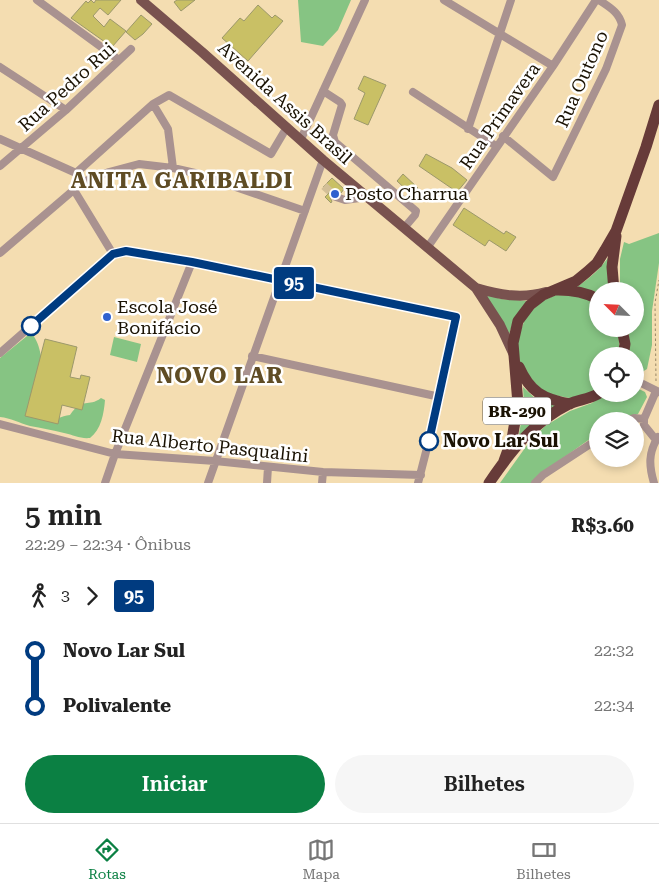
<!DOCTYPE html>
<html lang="pt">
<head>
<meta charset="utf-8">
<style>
	:root { --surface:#fff; --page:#f6f6f6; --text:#222; --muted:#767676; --line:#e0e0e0; --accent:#0b8043 }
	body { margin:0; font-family:"Roboto Serif",serif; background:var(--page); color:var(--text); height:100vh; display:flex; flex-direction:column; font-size:19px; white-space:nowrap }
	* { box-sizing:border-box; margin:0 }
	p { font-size:16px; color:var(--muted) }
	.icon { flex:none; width:28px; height:28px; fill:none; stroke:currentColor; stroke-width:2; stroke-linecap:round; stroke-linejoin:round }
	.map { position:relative; height:483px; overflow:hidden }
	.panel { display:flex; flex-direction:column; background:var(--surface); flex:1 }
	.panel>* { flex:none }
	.badge { padding:0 10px; border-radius:4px; font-size:18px; line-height:32px }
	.needle { width:32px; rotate:294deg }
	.controls { position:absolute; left:589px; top:282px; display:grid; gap:10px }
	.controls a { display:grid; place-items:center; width:55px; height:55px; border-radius:50%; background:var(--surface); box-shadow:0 2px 8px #0003; font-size:25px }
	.map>.badge { position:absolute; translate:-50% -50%; box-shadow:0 0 0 2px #fff }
	.legs { display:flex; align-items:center; gap:8px; height:55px; padding:0 25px; font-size:16px }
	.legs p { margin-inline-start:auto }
	.headline { display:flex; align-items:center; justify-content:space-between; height:85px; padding:0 25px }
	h1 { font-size:28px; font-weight:600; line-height:38px }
	.button { display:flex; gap:10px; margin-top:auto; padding:10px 25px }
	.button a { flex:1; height:58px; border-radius:30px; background:var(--accent); color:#fff; font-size:20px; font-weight:600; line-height:58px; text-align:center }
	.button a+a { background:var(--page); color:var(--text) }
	ul { padding:0 25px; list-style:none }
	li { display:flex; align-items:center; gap:18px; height:55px; font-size:19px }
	li i { display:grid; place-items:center; width:8px; height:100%; margin:0 6px; background:currentColor }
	li i::after { content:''; width:12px; height:12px; margin:-6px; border:4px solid; border-radius:50%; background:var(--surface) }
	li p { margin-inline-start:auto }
	li:first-child i { background:linear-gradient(#0000 50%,currentColor 0) }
	li:last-child i { background:linear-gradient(currentColor 50%,#0000 0) }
	.menu { display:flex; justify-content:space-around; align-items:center; height:70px; border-top:1px solid var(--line); background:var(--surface); font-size:14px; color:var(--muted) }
	.menu a { display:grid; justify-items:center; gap:2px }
	.menu .selected { color:var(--accent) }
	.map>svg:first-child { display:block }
	.green { fill:#86c483 }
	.building { fill:#c9c065; stroke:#9c986b }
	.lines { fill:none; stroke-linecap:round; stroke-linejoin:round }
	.minor-tunnel { stroke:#d3bf97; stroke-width:8; stroke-dasharray:8 4; stroke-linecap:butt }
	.path { stroke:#988767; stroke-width:1; stroke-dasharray:2.5 2.5; stroke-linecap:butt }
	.minor { stroke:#a99290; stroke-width:8 }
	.major { stroke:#79524f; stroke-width:10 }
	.highway { stroke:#673b39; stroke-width:11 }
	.line-1-casing { stroke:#fff; stroke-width:11 }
	.line-1 { stroke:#003b80; stroke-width:8 }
	.poi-dot { fill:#2f61cf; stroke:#fff; stroke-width:2 }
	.stop-1-dot { fill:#fff; stroke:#003b80; stroke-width:2.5 }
	.labels { text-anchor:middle; stroke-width:5; stroke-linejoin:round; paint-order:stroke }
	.shield { fill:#fff; stroke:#5f594f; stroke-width:1 }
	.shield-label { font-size:16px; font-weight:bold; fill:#1a1203 }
	.street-label { font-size:18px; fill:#1a1203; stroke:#fff }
	.poi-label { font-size:18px; fill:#1a1203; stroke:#fff; text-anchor:start }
	.stop-label { font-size:18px; font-weight:bold; fill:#1a1203; stroke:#fff; text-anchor:start }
	.district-label { font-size:22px; font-weight:bold; letter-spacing:1px; fill:#5f4c24; stroke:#fff }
</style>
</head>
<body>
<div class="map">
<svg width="659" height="483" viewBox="0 0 659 483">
	<rect width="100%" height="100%" fill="#f4ddb1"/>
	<path class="green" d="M298 0H351L338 30 323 46 301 42Z
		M659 233V263L652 311V345L647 369 639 374 635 373V356H629V333L627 329H635V291H620V259L624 242 629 244Z
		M611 253 610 291H598L597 294 577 287C591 277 602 268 611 253Z
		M482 293 501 299 529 301 512 325 509 335Z
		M556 295 586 296 597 302 598 329H618L620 356H598L597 390 574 399 544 393 520 366 516 344 526 316 542 301Z
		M32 334C47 351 42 395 42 417L46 421C55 421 61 416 70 415 83 396 88 408 101 398L105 400C104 413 101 430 90 438 80 439 74 435 64 433 53 430 41 428 30 426 19 423 11 418 0 417V358L27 336Z
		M114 337 141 344 137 362 110 355Z
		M523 387 538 401 559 406 518 440 524 405Z
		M635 387 645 392 647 397 638 414 618 421H598L597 434 543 472 532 483H500L530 441 545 426 570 411 592 403 605 394H635Z"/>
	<path class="building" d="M91 0 94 3 96 0H121L108 15 100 8 93 16 104 27 110 19 126 31 112 47 71 18 86 1 88 3Z
		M177 0H195L181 11 174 2Z
		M258 5 272 18 275 15 283 21 248 61 222 38 240 18 244 21Z
		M141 15 152 24 143 34 135 40 126 32Z
		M364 76 386 85 368 125 354 119 365 93 358 89Z
		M426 154 452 168 467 180 457 192 419 166Z
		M403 174 418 188 412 195 397 181Z
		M332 178 344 189 341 193 335 191 332 193 330 198 332 201 331 203 325 197 329 193 323 187Z
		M464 208 504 234 506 231 516 237 506 251 489 240 485 246 453 225Z
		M45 339 77 347 70 377 80 379 81 375 90 377 82 410 62 405 58 424 25 416Z"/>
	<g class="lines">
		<path class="minor-tunnel" d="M324 186 336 197"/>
		<path class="path" d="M656 381 655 303 659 280"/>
		<path class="minor" d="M37 0 119 60
			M444 0 553 66
			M0 67 66 110
			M323 91 340 102 342 105 333 135 335 142 416 211 415 215 404 228
			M413 92 496 146
			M153 104 168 129 173 168
			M468 129 511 0
			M503 136 553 177 606 69 622 25C619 12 609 7 599 0
			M0 139 76 173 79 177
			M301 139 365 0
			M0 166 66 110 131 49
			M76 173 153 104 169 95 271 154 287 127
			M74 190 113 254
			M336 197 345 200 367 197
			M427 248 553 66 596 0
			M0 253 83 182 109 172 139 164 173 168 195 173 305 211
			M0 353 113 254 126 251 192 262 456 317 440 397 418 483
			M252 356 440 397
			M635 380 659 392
			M625 421 634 418 644 419
			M0 424 115 454 215 461 323 472 421 475
			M656 440 644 425V419L656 391
			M105 483 115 454 192 262
			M208 483 323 160
			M267 483 268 467
			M322 483 323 472
			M535 483 543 475 598 439
			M654 483C649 466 648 453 658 437"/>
		<path class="major" d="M141 0 202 52 323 160 476 288 500 325 513 353
			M476 288C500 295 522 299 546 292"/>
		<path class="highway" d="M558 290C573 290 585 292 598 299
			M614 291 612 267 616 236
			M622 329 625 344 623 356
			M519 367C530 392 543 399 570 404
			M504 461 512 439 518 404 513 343 518 321 530 305 543 295 576 281 587 272 597 263 605 250 616 231 646 147 659 105
			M489 483C510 452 534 421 569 404 578 400 589 399 598 394"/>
	</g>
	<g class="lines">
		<defs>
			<path id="line-1" d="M31 326 113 254 126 251 192 262 456 317 429 441"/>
		</defs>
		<use href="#line-1" class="line-1-casing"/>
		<use href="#line-1" class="line-1"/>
	</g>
	<g class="poi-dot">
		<circle cx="335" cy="194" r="5"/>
		<circle cx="107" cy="317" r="5"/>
	</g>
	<g class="stop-1-dot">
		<circle cx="31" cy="326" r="9"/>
		<circle cx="429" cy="441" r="9"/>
	</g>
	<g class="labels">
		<rect class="shield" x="483" y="397.5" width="68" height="27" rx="4"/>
		<g class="shield-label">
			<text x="517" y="417">BR-290</text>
		</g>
		<g class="street-label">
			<text transform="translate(582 79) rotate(-66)" y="6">Rua Outono</text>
			<text transform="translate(67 87) rotate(-42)" y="6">Rua Pedro Rui</text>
			<text transform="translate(285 103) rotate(42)" y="6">Avenida Assis Brasil</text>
			<text transform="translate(500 116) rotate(-55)" y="6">Rua Primavera</text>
			<text transform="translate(210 446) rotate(6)" y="6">Rua Alberto Pasqualini</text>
		</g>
		<g class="poi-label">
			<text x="345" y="200">Posto Charrua</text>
			<text x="117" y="313">Escola José<tspan x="117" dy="21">Bonifácio</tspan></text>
		</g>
		<g class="stop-label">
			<text x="443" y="447">Novo Lar Sul</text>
		</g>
		<g class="district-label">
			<text x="182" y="188">ANITA GARIBALDI</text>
			<text x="220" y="383">NOVO LAR</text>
		</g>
	</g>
</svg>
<div class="controls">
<a><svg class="needle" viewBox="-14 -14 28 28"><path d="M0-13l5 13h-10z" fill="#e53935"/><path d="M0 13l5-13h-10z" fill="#767676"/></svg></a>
<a><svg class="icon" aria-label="locate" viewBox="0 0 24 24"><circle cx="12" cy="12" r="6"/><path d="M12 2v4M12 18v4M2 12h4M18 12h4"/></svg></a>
<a><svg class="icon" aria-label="layers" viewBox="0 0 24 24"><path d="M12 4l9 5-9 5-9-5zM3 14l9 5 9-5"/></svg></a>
</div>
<b class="badge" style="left:294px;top:283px;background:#003b80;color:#fff">95</b>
</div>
<section class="panel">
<div class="headline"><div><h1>5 min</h1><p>22:29 – 22:34 · Ônibus</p></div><b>R$3.60</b></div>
<div class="legs"><svg class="icon" aria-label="walk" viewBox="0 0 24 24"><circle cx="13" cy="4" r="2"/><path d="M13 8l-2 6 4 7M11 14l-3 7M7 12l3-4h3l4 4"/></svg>3<svg class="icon" aria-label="forward" viewBox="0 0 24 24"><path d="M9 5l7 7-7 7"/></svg><b class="badge" style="background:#003b80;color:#fff">95</b></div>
<ul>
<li><i style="color:#003b80"></i><b>Novo Lar Sul</b><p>22:32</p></li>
<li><i style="color:#003b80"></i><b>Polivalente</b><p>22:34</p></li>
</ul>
<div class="button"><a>Iniciar</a><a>Bilhetes</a></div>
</section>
<nav class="menu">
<a class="selected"><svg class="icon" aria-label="directions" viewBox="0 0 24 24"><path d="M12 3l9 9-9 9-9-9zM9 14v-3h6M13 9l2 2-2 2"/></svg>Rotas</a>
<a><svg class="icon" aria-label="map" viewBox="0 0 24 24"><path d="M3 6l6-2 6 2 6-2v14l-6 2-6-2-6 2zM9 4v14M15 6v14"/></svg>Mapa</a>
<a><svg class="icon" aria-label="tickets" viewBox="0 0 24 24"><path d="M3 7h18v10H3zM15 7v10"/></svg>Bilhetes</a>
</nav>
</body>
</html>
